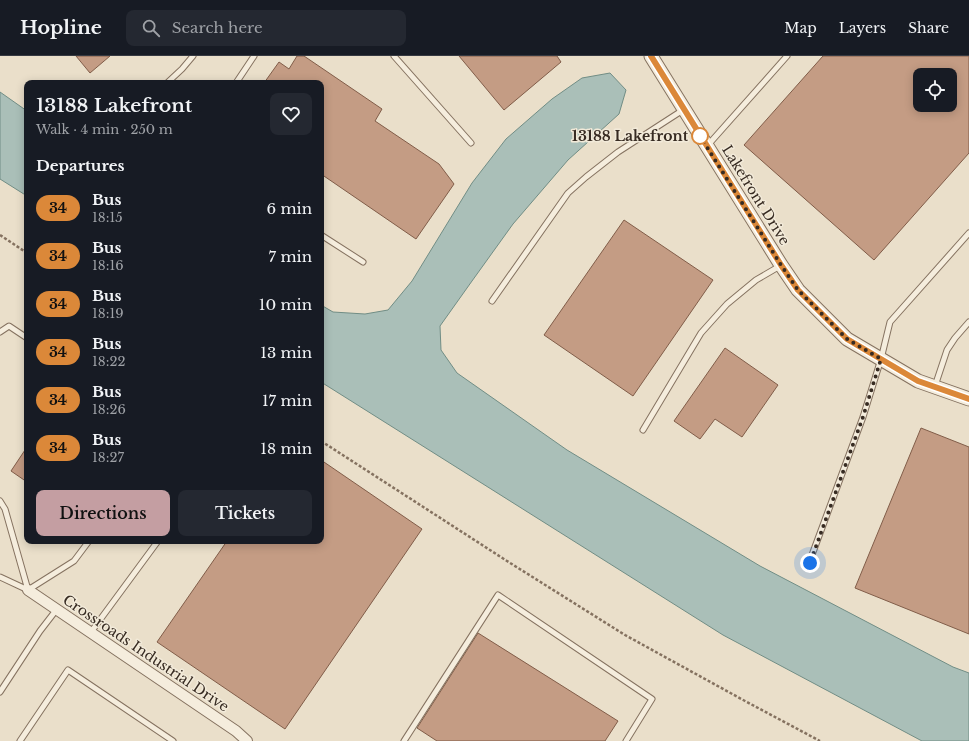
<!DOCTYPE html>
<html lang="en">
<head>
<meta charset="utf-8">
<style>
	:root { --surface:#171b24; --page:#242831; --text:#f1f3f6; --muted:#9ea1a6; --line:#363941; --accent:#c49ea2 }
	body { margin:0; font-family:"Libre Baskerville",serif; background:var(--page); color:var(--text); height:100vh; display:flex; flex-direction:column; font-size:15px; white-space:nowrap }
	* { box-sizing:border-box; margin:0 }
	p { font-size:13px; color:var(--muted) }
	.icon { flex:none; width:22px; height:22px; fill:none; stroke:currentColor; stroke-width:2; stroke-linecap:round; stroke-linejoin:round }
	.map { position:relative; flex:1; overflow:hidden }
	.sheet { position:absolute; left:24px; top:24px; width:300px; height:464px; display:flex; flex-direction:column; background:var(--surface); border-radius:8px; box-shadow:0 2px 10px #0003 }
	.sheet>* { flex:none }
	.badge { padding:0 8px; border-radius:13px; font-size:14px; line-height:26px }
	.buttons { position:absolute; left:913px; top:12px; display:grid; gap:8px }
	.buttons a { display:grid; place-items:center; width:44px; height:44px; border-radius:8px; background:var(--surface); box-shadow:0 2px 10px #0003; font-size:20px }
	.you { position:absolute; width:20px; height:20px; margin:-10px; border:3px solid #fff; border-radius:50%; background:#1a73e8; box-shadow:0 0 0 6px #1a73e833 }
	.map>.badge { position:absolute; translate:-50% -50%; box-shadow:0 0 0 2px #fff }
	h2 { padding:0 12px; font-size:15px; line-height:36px }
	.round { display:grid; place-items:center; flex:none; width:42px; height:42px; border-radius:8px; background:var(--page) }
	.head { display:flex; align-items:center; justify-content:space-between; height:68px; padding:0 12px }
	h1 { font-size:19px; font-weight:600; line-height:30px }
	.action { display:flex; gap:8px; margin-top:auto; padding:8px 12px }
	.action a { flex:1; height:46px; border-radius:8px; background:var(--accent); color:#111; font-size:16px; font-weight:600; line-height:46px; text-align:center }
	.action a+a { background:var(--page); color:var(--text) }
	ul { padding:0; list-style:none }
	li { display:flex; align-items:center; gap:12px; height:48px; padding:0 12px }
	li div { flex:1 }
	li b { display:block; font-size:15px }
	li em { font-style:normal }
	li .badge { min-width:44px; font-weight:700; text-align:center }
	header { display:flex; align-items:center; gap:24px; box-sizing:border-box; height:56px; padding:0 20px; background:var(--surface); border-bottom:1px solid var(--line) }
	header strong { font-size:19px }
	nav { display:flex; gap:22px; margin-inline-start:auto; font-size:14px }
	.search { width:280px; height:36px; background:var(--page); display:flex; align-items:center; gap:10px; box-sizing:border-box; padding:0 14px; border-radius:8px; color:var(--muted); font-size:15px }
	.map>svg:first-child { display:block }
	.water { fill:#aabfb8; stroke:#718d85 }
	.building { fill:#c49c84; stroke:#815d49; fill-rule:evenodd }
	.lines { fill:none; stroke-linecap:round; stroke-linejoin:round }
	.service-casing { stroke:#857260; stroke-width:7 }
	.minor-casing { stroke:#857260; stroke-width:12 }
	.tertiary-casing { stroke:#857260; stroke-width:15 }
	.path { stroke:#857260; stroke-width:2.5; stroke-dasharray:3 2; stroke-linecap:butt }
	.service { stroke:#f5eddd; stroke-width:5 }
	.minor { stroke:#f5eddd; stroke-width:10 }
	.tertiary { stroke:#f5eddd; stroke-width:13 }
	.line-casing { stroke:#fff; stroke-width:9 }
	.line { stroke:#db8839; stroke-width:6 }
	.walk { stroke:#372b22; stroke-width:4; stroke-dasharray:0 7.2 }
	.stop-dot { fill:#fff; stroke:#db8839; stroke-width:2 }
	.labels { text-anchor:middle; stroke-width:3; stroke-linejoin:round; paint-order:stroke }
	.stop-label { font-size:14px; font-weight:bold; fill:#372b22; stroke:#f2ead9; text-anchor:end }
	.street-label { font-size:14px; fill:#372b22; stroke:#f2ead9 }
</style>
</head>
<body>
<header>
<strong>Hopline</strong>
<div class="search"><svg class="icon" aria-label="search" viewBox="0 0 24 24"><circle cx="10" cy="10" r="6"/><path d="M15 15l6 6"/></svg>Search here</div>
<nav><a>Map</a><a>Layers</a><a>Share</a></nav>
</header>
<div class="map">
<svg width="969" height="685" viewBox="0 0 969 685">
	<rect width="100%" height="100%" fill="#eadfca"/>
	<path class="water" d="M610 17 626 34 619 58 568 104 513 168 472 225 440 270 441 294 457 317 567 394 760 510 953 611 969 617V685H922L723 579 321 326V249L333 256 365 258 388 254 412 225 472 127 506 83 552 43 582 22Z
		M0 36 27 55V140L0 123Z"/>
	<path class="building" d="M76 0H110L90 17Z
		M297 0H304L382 53 375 65 439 108 454 128 416 183 321 118V27H264L279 6 289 13Z
		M459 0H557L561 6 504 54Z
		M823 0H969V97L874 204 744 89ZM920 19H950V49H920Z
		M624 164 713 224 633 340 544 279Z
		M725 292 778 329 742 381 715 363 700 383 674 365Z
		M921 372 969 391V578L855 532Z
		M27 391V426L11 415Z
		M321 404 422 473 285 673 157 586 227 485H321Z
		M478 577 618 665 605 685H437L417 672Z"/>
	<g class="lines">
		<defs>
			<path id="service" d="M394 0 471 87
				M167 27 182 13 193 0
				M236 27 254 0
				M708 89 787 0
				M321 179 363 206
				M492 245 568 137 586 121 618 96 683 54
				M0 276 9 270 27 282
				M935 330 947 294 955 282 969 266
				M643 374 701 277 727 248 756 224 780 210
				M0 445 5 453 28 534
				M809 507 863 361 881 303 890 266 969 177
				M0 521 28 534
				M28 534 74 505 89 485
				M91 576 158 485
				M0 636 40 575 57 553
				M20 685 68 614 173 685
				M404 685 498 539 652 643 626 685"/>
			<path id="minor" d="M28 534 236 675 247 685"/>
			<path id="tertiary" d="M651 0 781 209 798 234 847 283 918 325 969 343"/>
		</defs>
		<use href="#service" class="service-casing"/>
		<use href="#minor" class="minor-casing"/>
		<use href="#tertiary" class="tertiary-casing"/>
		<path class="path" d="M0 179 27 197
			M321 385 507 505 625 579 745 645 820 685"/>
		<use href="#service" class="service"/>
		<use href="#minor" class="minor"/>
		<use href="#tertiary" class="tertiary"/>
	</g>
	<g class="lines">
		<defs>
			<path id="line" d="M651 0 781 209 798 234 847 283 918 325 969 343"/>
		</defs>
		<use href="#line" class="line-casing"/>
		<use href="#line" class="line"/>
		<path class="walk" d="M700 80 781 209 798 234 847 283 881 303 863 361 810 507"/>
	</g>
	<circle class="stop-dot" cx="700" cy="80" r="8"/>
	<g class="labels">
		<g class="stop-label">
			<text x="688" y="85">13188 Lakefront</text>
		</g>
		<g class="street-label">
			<text transform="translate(756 139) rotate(58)" y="5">Lakefront Drive</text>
			<text transform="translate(146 597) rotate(34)" y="5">Crossroads Industrial Drive</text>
		</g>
	</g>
</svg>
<div class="buttons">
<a><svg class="icon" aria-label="locate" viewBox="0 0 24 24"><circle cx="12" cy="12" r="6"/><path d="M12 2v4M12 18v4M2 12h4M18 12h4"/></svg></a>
</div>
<div class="you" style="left:810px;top:507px"></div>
<section class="sheet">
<div class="head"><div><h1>13188 Lakefront</h1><p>Walk · 4 min · 250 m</p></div><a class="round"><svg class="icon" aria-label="heart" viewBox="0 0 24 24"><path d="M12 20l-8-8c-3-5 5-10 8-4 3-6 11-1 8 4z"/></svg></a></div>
<h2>Departures</h2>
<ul>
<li><span class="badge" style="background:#db8839;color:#111">34</span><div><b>Bus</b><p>18:15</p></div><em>6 min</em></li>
<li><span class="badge" style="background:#db8839;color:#111">34</span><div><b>Bus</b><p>18:16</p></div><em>7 min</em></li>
<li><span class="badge" style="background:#db8839;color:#111">34</span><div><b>Bus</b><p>18:19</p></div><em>10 min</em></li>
<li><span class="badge" style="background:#db8839;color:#111">34</span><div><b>Bus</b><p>18:22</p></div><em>13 min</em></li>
<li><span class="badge" style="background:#db8839;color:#111">34</span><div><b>Bus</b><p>18:26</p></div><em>17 min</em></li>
<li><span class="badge" style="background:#db8839;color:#111">34</span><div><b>Bus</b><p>18:27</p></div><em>18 min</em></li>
</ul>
<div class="action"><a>Directions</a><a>Tickets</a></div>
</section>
</div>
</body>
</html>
